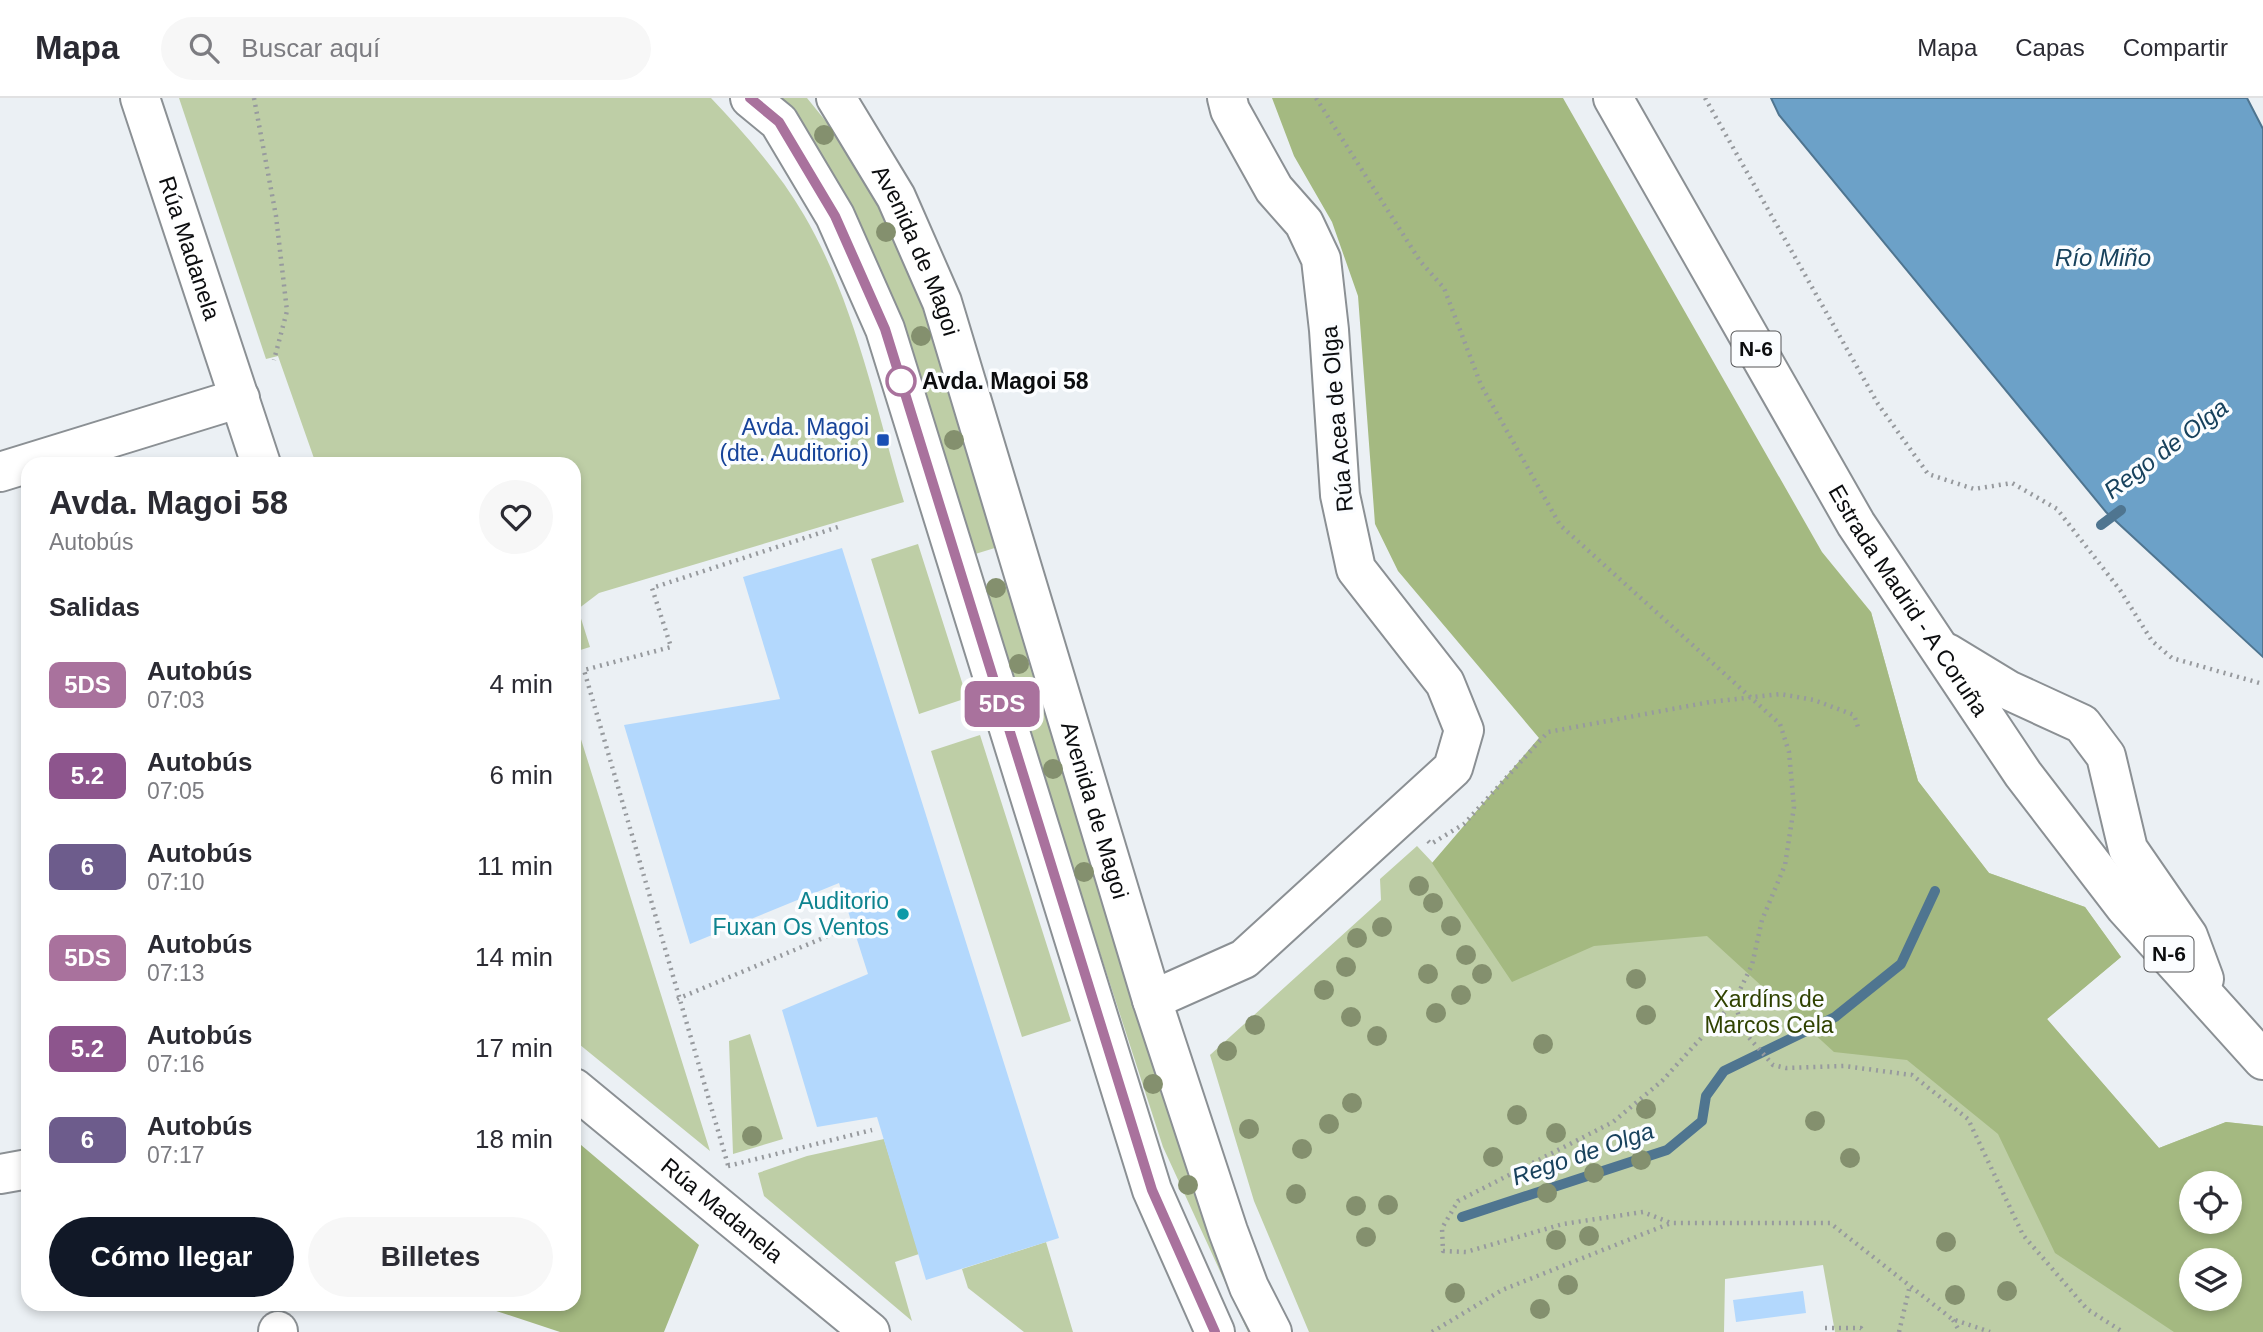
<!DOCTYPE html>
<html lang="es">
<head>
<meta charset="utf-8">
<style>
	:root { --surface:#fff; --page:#f7f7f7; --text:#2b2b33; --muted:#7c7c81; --line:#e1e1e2; --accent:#111827 }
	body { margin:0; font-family:Helvetica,sans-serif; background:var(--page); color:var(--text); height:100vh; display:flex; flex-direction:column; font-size:26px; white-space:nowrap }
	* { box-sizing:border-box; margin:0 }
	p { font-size:23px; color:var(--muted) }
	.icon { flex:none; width:38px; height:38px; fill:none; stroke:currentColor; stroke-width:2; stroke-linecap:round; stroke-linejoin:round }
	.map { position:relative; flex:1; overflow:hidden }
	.details { position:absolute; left:21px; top:359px; width:560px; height:854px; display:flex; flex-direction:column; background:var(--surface); border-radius:21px; box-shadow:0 4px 10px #0003 }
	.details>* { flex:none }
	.badge { padding:0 14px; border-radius:10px; font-size:24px; line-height:46px }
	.tools { position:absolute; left:2179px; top:1073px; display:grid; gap:14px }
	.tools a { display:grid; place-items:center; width:63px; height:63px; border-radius:50%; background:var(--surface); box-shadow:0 4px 10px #0003; font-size:35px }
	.map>.badge { position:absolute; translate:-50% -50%; box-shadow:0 0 0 4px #fff }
	h2 { padding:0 28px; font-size:26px; line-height:63px }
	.round { display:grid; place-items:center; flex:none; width:74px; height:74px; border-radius:37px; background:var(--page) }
	.head { display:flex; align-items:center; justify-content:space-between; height:119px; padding:0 28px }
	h1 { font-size:33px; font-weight:700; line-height:52px }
	.button { display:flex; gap:14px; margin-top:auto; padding:14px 28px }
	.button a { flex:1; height:80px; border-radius:42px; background:var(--accent); color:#fff; font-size:28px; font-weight:700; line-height:80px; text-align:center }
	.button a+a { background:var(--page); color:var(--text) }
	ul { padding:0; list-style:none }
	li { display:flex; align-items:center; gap:21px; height:91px; padding:0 28px }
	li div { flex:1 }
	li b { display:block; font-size:26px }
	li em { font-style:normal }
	li .badge { min-width:77px; font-weight:700; text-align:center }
	header { display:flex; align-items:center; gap:42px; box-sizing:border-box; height:98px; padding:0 35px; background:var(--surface); border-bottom:2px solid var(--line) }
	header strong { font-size:33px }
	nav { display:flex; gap:38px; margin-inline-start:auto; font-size:24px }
	.search { width:490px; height:63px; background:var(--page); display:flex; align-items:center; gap:18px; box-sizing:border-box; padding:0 24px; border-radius:38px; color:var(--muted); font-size:26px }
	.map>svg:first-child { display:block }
	.green { fill:#becea6; fill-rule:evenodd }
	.forest { fill:#a4b981; fill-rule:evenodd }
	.water { fill:#6ca1c8; stroke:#4f7590; stroke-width:2 }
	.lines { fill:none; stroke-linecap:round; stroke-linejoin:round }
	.stream { stroke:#4f7590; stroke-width:10 }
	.building { fill:#b3d8fd }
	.minor-casing { stroke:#8b9094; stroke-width:42 }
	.highway-casing { stroke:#8b9094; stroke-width:42 }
	.path { stroke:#979a9e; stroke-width:4.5; stroke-dasharray:2 5; stroke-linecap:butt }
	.minor { stroke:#fff; stroke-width:38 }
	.highway { stroke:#fff; stroke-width:38 }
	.tree { fill:#84906e }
	.line-casing { stroke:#fff; stroke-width:16 }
	.line { stroke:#a9729d; stroke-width:10 }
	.stop-dot { fill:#fff; stroke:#a9729d; stroke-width:3.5 }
	.transit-dot { fill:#1a4fb4; stroke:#fbfdff; stroke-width:2.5 }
	.culture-dot { fill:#0f9aa8; stroke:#fbfdff; stroke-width:2.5 }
	.labels { text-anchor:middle; stroke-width:7; stroke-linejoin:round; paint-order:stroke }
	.shield { fill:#fbfdff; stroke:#545557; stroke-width:2 }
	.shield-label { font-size:21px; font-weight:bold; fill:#0c0d0f }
	.street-label { font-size:23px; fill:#0c0d0f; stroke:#fbfdff }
	.stop-label { font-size:23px; font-weight:bold; fill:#0c0d0f; stroke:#fbfdff; text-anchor:start }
	.transit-label { font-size:23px; fill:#164399; stroke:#fbfdff; text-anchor:end }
	.culture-label { font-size:23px; fill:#0d838f; stroke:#fbfdff; text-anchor:end }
	.park-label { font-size:23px; fill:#2f4200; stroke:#fbfdff }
	.water-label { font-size:24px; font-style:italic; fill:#18425d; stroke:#fbfdff }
</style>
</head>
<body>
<header>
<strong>Mapa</strong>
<div class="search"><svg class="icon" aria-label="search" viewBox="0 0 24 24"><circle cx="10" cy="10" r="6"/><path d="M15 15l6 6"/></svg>Buscar aquí</div>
<nav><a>Mapa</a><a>Capas</a><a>Compartir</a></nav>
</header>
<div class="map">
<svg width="2263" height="1234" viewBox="0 0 2263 1234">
	<rect width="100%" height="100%" fill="#ebf0f4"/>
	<path class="green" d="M179 0H711C745 36 779 74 804 117 855 204 875 308 904 404L599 495 578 511 590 549 574 554V366H316L278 258 266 261Z
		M771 0H807L837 37 892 126 925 215 998 449 972 457 886 185 848 108Z
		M918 446 967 600 919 616 871 461Z
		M1008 482 1256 1234H1248L1163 1049 982 491Z
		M1871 514 1918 683 1989 775 2085 809 2121 859 2047 921 2159 1050 2226 1024 2263 1028V1234H1835L1823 1167 1725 1181 1724 1234H1309L1254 1103 1210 957 1381 802 1380 781 1417 748 1433 765 1539 640ZM2191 1085H2230V1124H2191ZM2191 1162H2230V1200H2191Z
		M574 619 710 1053 574 942Z
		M980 637 1071 923 1022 939 931 653Z
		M750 936 783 1041 733 1056 729 943Z
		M884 1041 919 1156 895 1164 912 1223 764 1098 758 1075 807 1058Z
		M1046 1144 1073 1234H1024L968 1190 962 1171Z"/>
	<path class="forest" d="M1272 0H1563L1822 454 1871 514 1918 683 1989 775 2085 809 2121 859 2047 921 2159 1050 2226 1024 2263 1028V1234H2174L2055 1155 1998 1036 1907 962 1834 954 1707 838 1594 848 1512 884 1432 765 1539 640 1398 473 1375 426 1358 198 1332 124 1294 58ZM2191 1085H2230V1124H2191ZM2191 1162H2230V1200H2191Z
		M574 1041 699 1147 664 1234H560L475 1206H574Z"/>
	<path class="water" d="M1771 0H2247L2263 31V559L2106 414 1779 17Z"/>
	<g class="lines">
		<path class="stream" d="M2101 427 2121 412
			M1462 1119 1667 1052 1702 1023 1706 998 1724 973 1835 919 1901 866 1935 793"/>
	</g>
	<path class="building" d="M842 450 1059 1140 926 1182 877 1019 817 1029 782 912 868 876 839 785 690 846 624 627 780 601 743 479Z
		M1803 1193 1806 1215 1736 1224 1733 1202Z"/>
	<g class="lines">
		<defs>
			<g id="minor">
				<path id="s1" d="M140 0 261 366"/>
				<path d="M750 0 779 24 835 118 885 231 1152 1092 1215 1234"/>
				<path id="s2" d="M836 0 896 99 942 204 1152 902 1228 1133 1249 1189 1272 1234"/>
				<path d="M0 374 240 300"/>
				<path d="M1152 902 1244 861 1453 670 1464 632 1445 585 1356 471 1340 397 1329 232 1321 161 1304 125 1274 91 1230 12 1227 0"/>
				<path id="s3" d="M574 990 870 1234"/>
				<path d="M0 1076 28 1071"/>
				<path d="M278 1233V1234"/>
			</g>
			<g id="highway">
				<path id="s4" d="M1613 0 1856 426 2023 676 2125 809 2263 962"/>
				<path d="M1947 555 2008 592 2082 626 2106 658 2128 751 2188 838 2204 881"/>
			</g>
		</defs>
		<use href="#minor" class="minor-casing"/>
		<use href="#highway" class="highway-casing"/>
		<path class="path" d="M254 0 276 118 287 213 274 262
			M1316 0 1420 163 1444 190 1481 287 1560 427 1780 626 1789 654 1794 709 1785 767 1762 822 1752 867 1734 904 1745 935 1773 967 1786 970 1844 968 1912 977 1968 1021 2023 1137 2087 1211 2123 1234
			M1705 0 1878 306 1928 376 1974 391 2012 385 2057 411 2120 492 2152 543 2172 560 2263 586
			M1428 743 1431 746 1464 726 1548 634 1710 604 1780 596 1814 602 1854 617 1858 629
			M677 901 840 833
			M1734 904 1662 983 1613 1024 1458 1103 1442 1130 1443 1153 1466 1154 1563 1126 1643 1114 1671 1125H1830L1952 1221 1990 1234
			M728 1067 584 572 671 549 652 490 838 429
			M728 1068 872 1032
			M1953 1222 1960 1234
			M1825 1230H1861L1864 1234
			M1432 1234 1502 1192 1671 1125
			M1899 1234 1910 1187"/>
		<use href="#minor" class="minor"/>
		<use href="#highway" class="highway"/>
	</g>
	<g class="tree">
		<circle cx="824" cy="37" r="10"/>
		<circle cx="886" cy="134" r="10"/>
		<circle cx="921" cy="238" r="10"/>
		<circle cx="954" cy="342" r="10"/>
		<circle cx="996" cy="490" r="10"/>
		<circle cx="1019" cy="566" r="10"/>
		<circle cx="1053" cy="671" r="10"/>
		<circle cx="1084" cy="774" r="10"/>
		<circle cx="1419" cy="788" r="10"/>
		<circle cx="1433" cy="805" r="10"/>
		<circle cx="1451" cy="828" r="10"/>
		<circle cx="1382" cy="829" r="10"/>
		<circle cx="1357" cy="840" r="10"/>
		<circle cx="1466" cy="857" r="10"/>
		<circle cx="1346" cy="869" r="10"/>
		<circle cx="1428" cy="876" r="10"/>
		<circle cx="1482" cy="876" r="10"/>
		<circle cx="1636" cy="881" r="10"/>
		<circle cx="1324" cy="892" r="10"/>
		<circle cx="1461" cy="897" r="10"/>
		<circle cx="1436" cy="915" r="10"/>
		<circle cx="1646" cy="917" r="10"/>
		<circle cx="1351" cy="919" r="10"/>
		<circle cx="1255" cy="927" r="10"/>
		<circle cx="1377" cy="938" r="10"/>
		<circle cx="1543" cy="946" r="10"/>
		<circle cx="1227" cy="953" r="10"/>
		<circle cx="1153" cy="986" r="10"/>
		<circle cx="1352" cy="1005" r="10"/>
		<circle cx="1646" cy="1011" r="10"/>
		<circle cx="1517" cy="1017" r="10"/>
		<circle cx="1815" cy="1023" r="10"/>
		<circle cx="1329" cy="1026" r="10"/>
		<circle cx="1249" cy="1031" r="10"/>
		<circle cx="1556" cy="1035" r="10"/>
		<circle cx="752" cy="1038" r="10"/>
		<circle cx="1302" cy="1051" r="10"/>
		<circle cx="1493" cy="1059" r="10"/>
		<circle cx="1850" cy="1060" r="10"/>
		<circle cx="1641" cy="1062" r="10"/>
		<circle cx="1594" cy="1075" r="10"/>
		<circle cx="1188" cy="1087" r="10"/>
		<circle cx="1547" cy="1095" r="10"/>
		<circle cx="1296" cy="1096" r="10"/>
		<circle cx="1388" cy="1107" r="10"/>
		<circle cx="1356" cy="1108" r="10"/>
		<circle cx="1589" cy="1138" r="10"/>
		<circle cx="1366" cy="1139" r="10"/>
		<circle cx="1556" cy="1142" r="10"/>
		<circle cx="1946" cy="1144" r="10"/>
		<circle cx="1568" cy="1187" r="10"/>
		<circle cx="2007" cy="1193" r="10"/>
		<circle cx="1455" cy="1195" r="10"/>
		<circle cx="1955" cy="1197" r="10"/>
		<circle cx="1540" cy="1211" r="10"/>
	</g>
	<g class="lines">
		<defs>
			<path id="line" d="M750 0 779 24 835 118 885 231 1152 1092 1215 1234"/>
		</defs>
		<use href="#line" class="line-casing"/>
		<use href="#line" class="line"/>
	</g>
	<circle class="stop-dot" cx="901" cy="283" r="14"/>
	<rect class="transit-dot" x="876" y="335" width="14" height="14" rx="3.5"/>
	<circle class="culture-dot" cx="903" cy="816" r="7"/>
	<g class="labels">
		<g class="shield">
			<rect x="1731.5" y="233.5" width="49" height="35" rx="5"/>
			<rect x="2144.5" y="838.5" width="49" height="35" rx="5"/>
		</g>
		<g class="shield-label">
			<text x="1756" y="258">N-6</text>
			<text x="2169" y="863">N-6</text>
		</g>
		<g class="street-label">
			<text dy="8" stroke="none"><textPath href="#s1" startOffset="158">Rúa Madanela</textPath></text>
			<text dy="8" stroke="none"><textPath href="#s2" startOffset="173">Avenida de Magoi</textPath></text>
			<text transform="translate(1337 321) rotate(-95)" y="8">Rúa Acea de Olga</text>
			<text dy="8" stroke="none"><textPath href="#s4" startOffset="583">Estrada Madrid - A Coruña</textPath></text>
			<text dy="8" stroke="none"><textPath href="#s2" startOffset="761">Avenida de Magoi</textPath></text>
			<text dy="8" stroke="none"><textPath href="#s3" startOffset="192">Rúa Madanela</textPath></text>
		</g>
		<g class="stop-label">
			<text x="922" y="291">Avda. Magoi 58</text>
		</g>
		<g class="transit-label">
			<text x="869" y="337">Avda. Magoi<tspan x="869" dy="26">(dte. Auditorio)</tspan></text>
		</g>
		<g class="culture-label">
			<text x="889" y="811">Auditorio<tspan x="889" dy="26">Fuxan Os Ventos</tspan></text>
		</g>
		<g class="park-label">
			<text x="1769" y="909">Xardíns de<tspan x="1769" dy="26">Marcos Cela</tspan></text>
		</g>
		<g class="water-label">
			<text x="2103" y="168">Río Miño</text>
			<text transform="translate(2166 351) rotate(-37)" y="8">Rego de Olga</text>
			<text transform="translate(1583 1056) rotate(-19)" y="8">Rego de Olga</text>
		</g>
	</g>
</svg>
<div class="tools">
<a><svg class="icon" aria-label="locate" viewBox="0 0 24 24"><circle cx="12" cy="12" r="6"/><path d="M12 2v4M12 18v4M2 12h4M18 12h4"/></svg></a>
<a><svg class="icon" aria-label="layers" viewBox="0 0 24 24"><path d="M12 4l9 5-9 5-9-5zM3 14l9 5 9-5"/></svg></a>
</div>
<b class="badge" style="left:1002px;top:606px;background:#a9729d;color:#fff">5DS</b>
<section class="details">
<div class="head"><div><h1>Avda. Magoi 58</h1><p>Autobús</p></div><a class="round"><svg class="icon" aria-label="heart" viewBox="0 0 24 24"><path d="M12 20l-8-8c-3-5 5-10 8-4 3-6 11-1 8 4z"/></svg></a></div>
<h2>Salidas</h2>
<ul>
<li><span class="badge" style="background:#a9729d;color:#fff">5DS</span><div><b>Autobús</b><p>07:03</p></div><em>4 min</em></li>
<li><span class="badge" style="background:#8d558d;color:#fff">5.2</span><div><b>Autobús</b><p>07:05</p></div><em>6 min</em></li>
<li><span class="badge" style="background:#6d5c8c;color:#fff">6</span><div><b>Autobús</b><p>07:10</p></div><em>11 min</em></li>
<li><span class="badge" style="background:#a9729d;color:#fff">5DS</span><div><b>Autobús</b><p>07:13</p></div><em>14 min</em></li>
<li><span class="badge" style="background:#8d558d;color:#fff">5.2</span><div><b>Autobús</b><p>07:16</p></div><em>17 min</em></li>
<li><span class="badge" style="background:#6d5c8c;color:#fff">6</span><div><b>Autobús</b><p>07:17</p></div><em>18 min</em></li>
</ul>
<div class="button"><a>Cómo llegar</a><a>Billetes</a></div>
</section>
</div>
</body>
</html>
